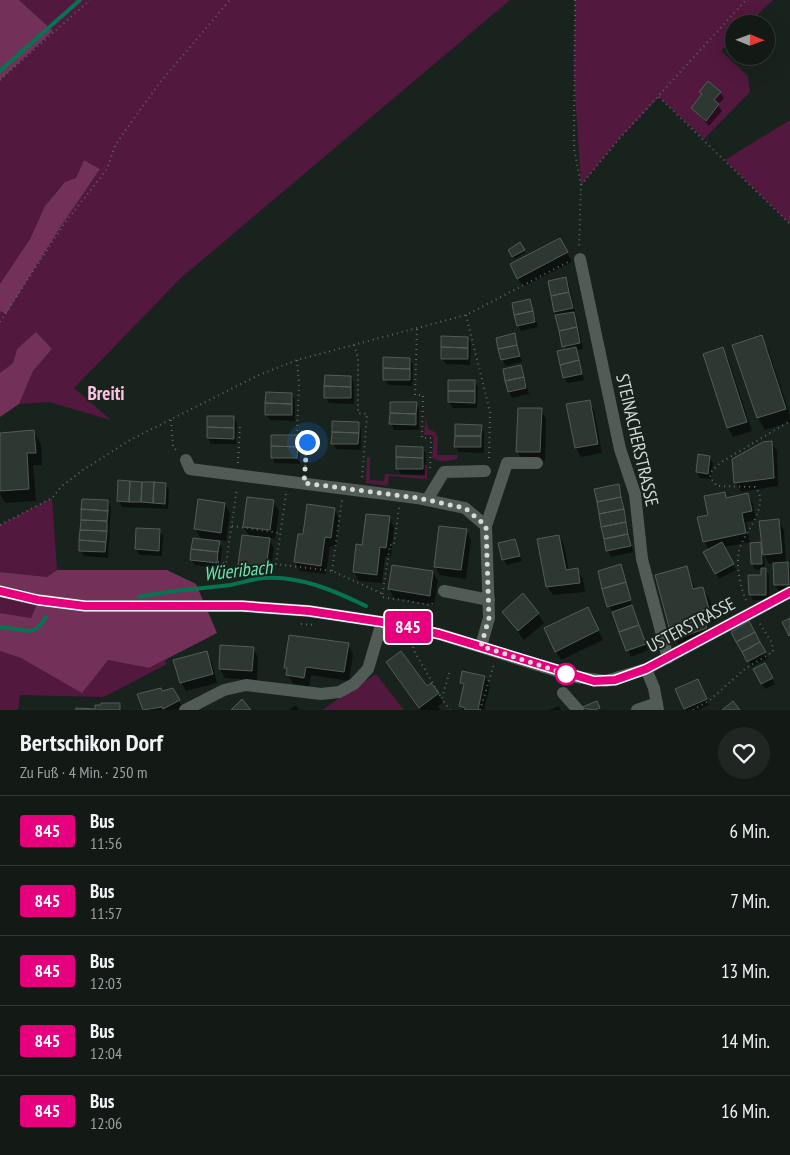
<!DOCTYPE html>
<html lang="de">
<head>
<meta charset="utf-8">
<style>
	:root { --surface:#131a16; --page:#202723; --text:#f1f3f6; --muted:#9da1a1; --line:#323835 }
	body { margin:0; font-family:"PT Sans Narrow",sans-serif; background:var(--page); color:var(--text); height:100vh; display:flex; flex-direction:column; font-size:19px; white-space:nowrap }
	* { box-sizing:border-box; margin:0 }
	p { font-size:16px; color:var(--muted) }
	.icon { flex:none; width:28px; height:28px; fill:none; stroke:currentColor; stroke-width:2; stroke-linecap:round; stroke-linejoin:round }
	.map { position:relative; height:710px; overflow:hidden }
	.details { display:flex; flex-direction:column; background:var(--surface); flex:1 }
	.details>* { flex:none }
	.badge { padding:0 10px; border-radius:4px; font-size:18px; line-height:32px }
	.needle { width:32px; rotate:91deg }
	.fabs { position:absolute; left:725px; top:15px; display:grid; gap:10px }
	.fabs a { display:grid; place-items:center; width:50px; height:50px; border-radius:50%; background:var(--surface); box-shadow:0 5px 20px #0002,0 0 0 1px var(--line); font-size:25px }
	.you { position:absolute; width:25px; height:25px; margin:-12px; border:4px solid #fff; border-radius:50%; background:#1a73e8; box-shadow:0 0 0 8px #1a73e833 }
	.map>.badge { position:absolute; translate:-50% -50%; box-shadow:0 0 0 2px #fff }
	.round { display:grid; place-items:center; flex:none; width:52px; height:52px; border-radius:26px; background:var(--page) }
	.headline { display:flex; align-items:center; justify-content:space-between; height:85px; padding:0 20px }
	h1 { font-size:24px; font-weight:600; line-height:38px }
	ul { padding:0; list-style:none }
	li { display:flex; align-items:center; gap:15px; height:70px; padding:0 20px; border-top:1px solid var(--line) }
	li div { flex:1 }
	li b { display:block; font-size:19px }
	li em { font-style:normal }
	li .badge { min-width:55px; font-weight:700; text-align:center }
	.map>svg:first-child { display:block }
	.green { fill:#52183d }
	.forest { fill:#73315a }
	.shadow { fill:#0007 }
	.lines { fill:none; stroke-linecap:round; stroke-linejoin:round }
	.stream { stroke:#077451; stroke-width:4 }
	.building { fill:#2d3832; stroke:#525d57 }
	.path { stroke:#5d6662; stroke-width:2; stroke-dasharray:1 4; stroke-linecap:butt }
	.minor { stroke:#515c57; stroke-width:12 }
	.line-casing { stroke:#fff; stroke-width:11 }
	.line { stroke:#e6007e; stroke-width:8 }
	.walk { stroke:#d3dad7; stroke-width:5; stroke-dasharray:0 9 }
	.stop-dot { fill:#fff; stroke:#e6007e; stroke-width:2.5 }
	.labels { text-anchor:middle; stroke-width:4; stroke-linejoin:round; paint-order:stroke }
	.street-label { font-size:18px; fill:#d3dad7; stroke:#19231e }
	.neighbourhood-label { font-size:19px; font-weight:bold; fill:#fdc1e2; stroke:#19231e }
	.water-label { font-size:19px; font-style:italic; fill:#6be6b2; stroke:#19231e }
</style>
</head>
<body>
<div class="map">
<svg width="790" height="710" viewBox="0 0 790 710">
	<rect width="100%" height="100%" fill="#19231e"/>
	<path class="green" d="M19 0H510L182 277 74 388 111 420 49 402 19 404 33 371 52 349H17L13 363 0 373V311L6 314 61 226 100 169 84 160 76 179C50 187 42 216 30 238 22 254 10 269 0 284V80L53 31Z
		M575 0H773L748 24H734V38L721 51 748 76 750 92 704 139 659 97 619 139 581 185 574 78Z
		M790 120V224L725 160Z
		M426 417 428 429 435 432 438 438 437 455H457L458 458C451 462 439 462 432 458L434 437 431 435H424Z
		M367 457H370V480L384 481 385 474 425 476 424 465H427V479L389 476 388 486 366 483Z
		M52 498 57 570 47 577 0 572V525Z
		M0 591 38 600 31 618 0 613Z
		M0 651 21 658 108 660 149 668 165 660 167 664 104 697 20 695 18 710H0Z
		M376 674 404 710H322Z"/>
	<path class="forest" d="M0 0H19L53 31 0 80Z
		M84 160 100 169 61 226 6 314 0 311V284L30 239 45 206 65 182 76 178Z
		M36 332 52 349 33 371 19 404 0 417V373L13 363 17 349Z
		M57 570H167L196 584 217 633 149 668 108 660 82 693 21 658 0 651V613L31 618 38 601 0 591V572L47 577Z"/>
	<path class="shadow" d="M700 92 720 93 724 98 718 105 722 111 709 126 692 108 702 96Z
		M560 240 572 262 523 287 518 278Z
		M520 244 525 253 514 259 509 250Z
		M566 278 569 284 583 349 576 350 584 380 568 383 564 378 566 350 555 312Z
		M530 301 538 327 521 331 518 325Z
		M514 335 522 362 505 366 497 339Z
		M761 337 768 349 790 415V422L765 430 758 418Z
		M468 338 471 344 470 365 446 364 442 358Z
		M723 349 728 358 752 431 733 437 728 428 704 355Z
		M410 359 413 365 412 386 388 385 384 379Z
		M521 367 529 394 512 398 509 392Z
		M351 377 354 383V404L329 403 325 397Z
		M474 381 478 387 477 408H453L449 402Z
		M292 394 295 400V421L270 420 266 414Z
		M589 401 594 410 602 453 581 457 576 448 568 405Z
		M416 403 419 409V430H394L391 424Z
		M541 410 546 419 545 461H523L517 451Z
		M233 417 237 423 236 444H211L208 438Z
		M358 423 361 429V450L336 449 333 443Z
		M481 426 484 432V453L459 452 456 447Z
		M34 432 41 444 42 465H33L36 501 5 503 0 494V434Z
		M297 437 300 443V464L275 463 272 457Z
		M771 442 777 451 778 486 741 492 736 482Z
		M423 448 426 454 425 475 401 474 397 468Z
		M709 457 713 463 711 479 700 478 697 472Z
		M165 484 169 490 168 509 122 507 119 501Z
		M618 486 621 492 633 552 611 557 608 551 596 490Z
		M724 493 728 499 748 494 753 504 756 520 746 522 750 542 724 547 736 570 719 579 705 553 709 550 704 541 709 516Z
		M273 501 279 511 275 539 268 538 274 548 270 577 245 574 239 565 250 537 244 527Z
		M108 502 111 507 108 558 84 556 80 550Z
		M225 504 230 513 226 541 218 540 222 548 220 568 195 565 191 559 202 540 195 529Z
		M334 509 339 518 336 547 330 546 326 574 300 571 295 562 304 536Z
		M389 518 394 527 391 556H385L382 583 359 581 354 572 363 546Z
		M778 520 784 530 786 562 790 569V590L779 591 775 585V563L769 564 764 555 765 569 769 575V600H753L750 594 762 576V569L756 570 752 564 760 543 764 549Z
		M159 530 163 536 162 556 139 555 136 549Z
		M466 530 471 540 466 579 440 575 435 566Z
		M559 536 564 545 569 571 577 570 583 579 585 592 553 595 547 586Z
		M515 540 522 561 507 565 504 560Z
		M393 566 432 572 438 581 434 605 394 598 389 589Z
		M621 566 632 607 648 650 631 657 613 611 608 606Z
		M687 568 696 590 703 588 710 600 715 621 707 623 710 634 679 645 670 626Z
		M503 612 538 614 544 623 524 640Z
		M592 617 603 640 561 660 556 651Z
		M749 623 768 658 752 667 732 632Z
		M348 645 353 654 349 681 311 675 309 686 293 684 285 668Z
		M253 648 258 657 257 680 225 678 220 669Z
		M206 653 212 662 217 683 186 691 181 682Z
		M764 665 775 684 765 689 754 670Z
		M393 672 438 694 443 703 438 706 441 710H421Z
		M485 677 490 686 484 710H463L460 706 464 688 461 682Z
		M701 686 709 705 698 710H686L677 690Z
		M172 689 184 710H144L139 695Z
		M296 705 299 710H289Z
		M559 706 561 710H549Z"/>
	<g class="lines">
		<path class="stream" d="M0 71 80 0
			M139 597C171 590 199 589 230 585 241 583 252 579 264 578 299 575 335 591 366 606
			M0 627 30 631 38 628 46 617"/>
	</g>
	<path class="building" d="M708 81 721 92 714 100 719 104 706 121 691 108 702 94 699 92Z
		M560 238 568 252 517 279 510 264Z
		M520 242 525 250 512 257 508 250Z
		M566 277 569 292 551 296 548 281Z
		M569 292 573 308 554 312 551 296Z
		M530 299 533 311 514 315 512 303Z
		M533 311 535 322 517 326 514 315Z
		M574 312 577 327 559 331 555 315Z
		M577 327 580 343 562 347 559 331Z
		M515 333 517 345 498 349 496 338Z
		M762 335 786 409 757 418 732 345Z
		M441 336 468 337V348L441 347Z
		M517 345 520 356 501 360 498 349Z
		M441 347 468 348V359H441Z
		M576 347 579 360 560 365 557 351Z
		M723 347 747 422 727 428 703 354Z
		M383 357 410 358V369L383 368Z
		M579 360 582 374 563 378 560 365Z
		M521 365 524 377 505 381 503 369Z
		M383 368 410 369V380H383Z
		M325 375 351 376V387L324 386Z
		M524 377 526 388 508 392 505 381Z
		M448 380H475V391H448Z
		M324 386 351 387V398H324Z
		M448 391H475V403L448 402Z
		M266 392 292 393V404L265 403Z
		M590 400 598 444 575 448 566 404Z
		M390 402H417L416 414 390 413Z
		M265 403 292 404V415H265Z
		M518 408H542L540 452H516Z
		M390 413 416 414V425L389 424Z
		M207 416H234V428L207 427Z
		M332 421 359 422V433L332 432Z
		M455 424 482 425 481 436H455Z
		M207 427 234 428V439L207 438Z
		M34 430 36 453H27L29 489 0 491V433Z
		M332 432 359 433 358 444H331Z
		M271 435H298V447L271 446Z
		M455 436H481V447H454Z
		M772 441 774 478 734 483 732 459 763 442Z
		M271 446 298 447 297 458H271Z
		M396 446 423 447V458L396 457Z
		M698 454 710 456 708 474 696 472Z
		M396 457 423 458V469H396Z
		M118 480 130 481 129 502 117 501Z
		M130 481 142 482 141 502H129Z
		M142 482H154L153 503 141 502Z
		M154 482 166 483 165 504 153 503Z
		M619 484 621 497 597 502 594 489Z
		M725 492 726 498 748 493 752 511 742 513 746 533 703 542 697 517 708 515 704 496Z
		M247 497 274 500 270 530 243 527Z
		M621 497 624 509 599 514 597 502Z
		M82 499 108 500V511L81 509Z
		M198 499 225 503 221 533 194 529Z
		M307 504 335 508 331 538 325 537 321 566 294 562 298 534H303Z
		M81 509 108 511 107 521 81 520Z
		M624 509 626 522 601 527 599 514Z
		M366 514 390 516 386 548 380 547 377 575 353 572 356 544 362 545Z
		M779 519 782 553 763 555 759 521Z
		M81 520 107 521V531L80 530Z
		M626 522 628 534 604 539 601 527Z
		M439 526 467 529 461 570 434 567Z
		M136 528 160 529 159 551 135 549Z
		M80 530 107 531 106 542 79 540Z
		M628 534 631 546 606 551 604 539Z
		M242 535 270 538 266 569 238 565Z
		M559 535 566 570 578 568 580 583 546 587 537 539Z
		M193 538 220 541 218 552 191 549Z
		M515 539 520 556 502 560 498 543Z
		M79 540 106 542 105 552 79 551Z
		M722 542 734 564 715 574 703 552Z
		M761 542 762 564H751L750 543Z
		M191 549 218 552 217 563 190 560Z
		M788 562 789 585H774L773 563Z
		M621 564 626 582 602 589 598 571Z
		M392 565 433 571 430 596 388 589Z
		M687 566 693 589 703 587 709 609 701 611 702 615 669 627 655 575Z
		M761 568H766V595H749L748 575H761Z
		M626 582 631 600 607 607 602 589Z
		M523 593 539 613 518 631 502 612Z
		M632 605 639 625 619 632 612 612Z
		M588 607 599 630 555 652 544 628Z
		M702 615 707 628 674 640 669 627Z
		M790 618V635L789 636 782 622Z
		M749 621 755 632 736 642 731 632Z
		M639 625 646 644 626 651 619 632Z
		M755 632 760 642 742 652 736 642Z
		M289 635 349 643 344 672 306 667 304 678 286 675 287 668H284Z
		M760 642 766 652 747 662 742 652Z
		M220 645 254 647 252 671 219 669Z
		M207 651 213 674 180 683 173 660Z
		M401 651 427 686 431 683 439 693 419 708 386 662Z
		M765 663 773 678 761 684 753 669Z
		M462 671 485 676 478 710H465V708L459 706 464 684 460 683Z
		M698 679 707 699 684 709 675 689Z
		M161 688 162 691 173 688 180 700 163 709 162 707 143 710 137 694Z
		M242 699 251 710H231Z
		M597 701 600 708 595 710 580 708Z
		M733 701 740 710H722Z
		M101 703H120V710H75L76 708 95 709V705H101Z"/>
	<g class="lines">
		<path class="path" d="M575 0 574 148 581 185 579 247
			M0 80 90 0
			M659 97 790 224
			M581 185 619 139 746 0
			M466 315 490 412 489 459
			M0 322 64 224 107 169 115 146 125 131 158 85 230 0
			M417 329 415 395H423L422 438H431L430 471
			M354 345 358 358V413L367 414 362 479
			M297 360 299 384 297 431H307L305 472
			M171 420 173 447 177 451
			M238 463 240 423
			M286 494 276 564 332 571 383 594
			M399 508 394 545H390L382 597 431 605 435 600
			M0 525 52 498 62 486 83 470 130 440 259 375 297 360 466 315 568 262
			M232 526 280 533
			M218 562 226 564 237 488
			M332 571 342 500
			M746 600C740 587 736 565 739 551 742 535 772 505 755 487L717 486 710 477 711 472 720 463 790 421
			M301 624 314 625
			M414 642 413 649 442 699
			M449 673 442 699 450 710
			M480 710 494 664
			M693 710 710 700 746 668 773 652 772 643 759 622"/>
		<path class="minor" d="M580 259 620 449 635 494 642 559 668 658
			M186 460 190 469 417 498 465 508 486 526 489 618 481 646
			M427 500 444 472 485 471
			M486 526 507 463H537
			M0 591 38 600 85 606H242L309 611 382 622 439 634 576 677 606 681 646 669 790 592
			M444 591 489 600
			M646 669 654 688 658 710
			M563 693 578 710
			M185 710 224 690 246 685 321 694 339 692 354 684 368 669 382 622
			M637 710 657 703"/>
	</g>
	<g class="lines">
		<defs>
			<path id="line" d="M0 591 38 600 85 606H242L309 611 382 622 439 634 594 681 615 680 646 669 790 592"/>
		</defs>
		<use href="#line" class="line-casing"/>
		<use href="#line" class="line"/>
		<path class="walk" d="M307 442 304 483 418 498 446 504 465 508 486 526 489 618 481 646 566 674"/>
	</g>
	<circle class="stop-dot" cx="566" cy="674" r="10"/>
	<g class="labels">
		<g class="street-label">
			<text transform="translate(637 440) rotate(77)" y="6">STEINACHERSTRASSE</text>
			<text transform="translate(691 625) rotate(-28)" y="6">USTERSTRASSE</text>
		</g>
		<g class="neighbourhood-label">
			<text x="106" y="400">Breiti</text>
		</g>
		<g class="water-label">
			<text transform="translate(238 570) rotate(-6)" y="7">Wüeribach</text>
		</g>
	</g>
</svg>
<div class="fabs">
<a><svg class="needle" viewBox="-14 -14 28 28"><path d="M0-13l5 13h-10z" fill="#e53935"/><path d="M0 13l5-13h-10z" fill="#9da1a1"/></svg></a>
</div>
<div class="you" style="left:307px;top:442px"></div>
<b class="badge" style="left:408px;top:627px;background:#e6007e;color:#fff">845</b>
</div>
<section class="details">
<div class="headline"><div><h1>Bertschikon Dorf</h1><p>Zu Fuß · 4 Min. · 250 m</p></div><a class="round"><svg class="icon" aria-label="heart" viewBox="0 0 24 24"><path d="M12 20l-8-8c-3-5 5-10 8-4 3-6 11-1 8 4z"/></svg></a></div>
<ul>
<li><span class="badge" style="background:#e6007e;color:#fff">845</span><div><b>Bus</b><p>11:56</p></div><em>6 Min.</em></li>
<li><span class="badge" style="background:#e6007e;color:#fff">845</span><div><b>Bus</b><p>11:57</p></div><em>7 Min.</em></li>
<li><span class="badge" style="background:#e6007e;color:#fff">845</span><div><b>Bus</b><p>12:03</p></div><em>13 Min.</em></li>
<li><span class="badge" style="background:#e6007e;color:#fff">845</span><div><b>Bus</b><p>12:04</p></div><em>14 Min.</em></li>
<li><span class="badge" style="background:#e6007e;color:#fff">845</span><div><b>Bus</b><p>12:06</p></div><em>16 Min.</em></li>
</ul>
</section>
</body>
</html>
